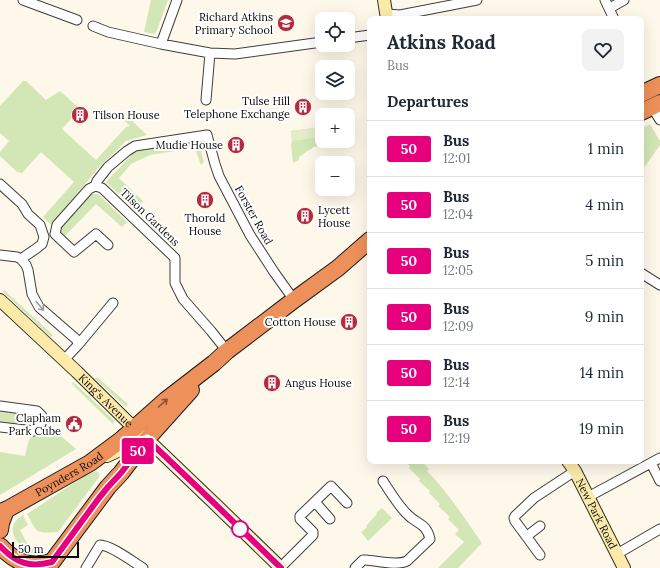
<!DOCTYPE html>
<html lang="en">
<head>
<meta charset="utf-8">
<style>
	:root { --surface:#fff; --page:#f2f2f3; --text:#1f2937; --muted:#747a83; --line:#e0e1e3 }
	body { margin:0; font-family:Lora,serif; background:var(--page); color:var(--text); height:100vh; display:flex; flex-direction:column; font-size:15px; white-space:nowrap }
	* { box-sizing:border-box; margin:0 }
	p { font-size:13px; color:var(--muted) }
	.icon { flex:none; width:22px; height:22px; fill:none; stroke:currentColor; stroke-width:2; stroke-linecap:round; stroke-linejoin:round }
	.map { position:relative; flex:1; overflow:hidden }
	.details { position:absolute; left:367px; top:16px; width:277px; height:448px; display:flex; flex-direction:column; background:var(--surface); border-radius:8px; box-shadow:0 4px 16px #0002 }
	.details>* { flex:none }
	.badge { padding:0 8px; border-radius:3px; font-size:14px; line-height:26px }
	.tools { position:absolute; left:315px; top:12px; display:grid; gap:8px }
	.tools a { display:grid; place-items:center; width:40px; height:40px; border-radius:8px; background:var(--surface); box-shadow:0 4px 16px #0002; font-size:20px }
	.scale { position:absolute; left:12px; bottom:10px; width:67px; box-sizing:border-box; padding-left:4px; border:2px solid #0b0b0b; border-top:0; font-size:11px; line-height:14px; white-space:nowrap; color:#0b0b0b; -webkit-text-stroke:3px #fff; paint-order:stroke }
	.map>.badge { position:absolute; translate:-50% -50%; box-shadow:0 0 0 2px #fff }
	h2 { padding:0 20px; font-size:15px; line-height:36px }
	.round { display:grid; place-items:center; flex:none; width:42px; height:42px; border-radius:8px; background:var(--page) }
	.summary { display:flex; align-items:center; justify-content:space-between; height:68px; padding:0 20px }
	h1 { font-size:19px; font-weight:800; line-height:30px }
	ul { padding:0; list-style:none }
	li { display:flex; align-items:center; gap:12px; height:56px; padding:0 20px; border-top:1px solid var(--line) }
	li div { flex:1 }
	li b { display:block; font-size:15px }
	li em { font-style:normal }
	li .badge { min-width:44px; font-weight:700; text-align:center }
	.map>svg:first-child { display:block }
	.green { fill:#d3e6b6 }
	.pitch { fill:#e4edc8 }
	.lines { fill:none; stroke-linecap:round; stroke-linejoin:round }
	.street-casing { stroke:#3e3e3e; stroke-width:11 }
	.secondary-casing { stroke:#2d2d2d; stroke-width:14 }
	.highway-casing { stroke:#1c1c1c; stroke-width:18 }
	.street { stroke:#fff; stroke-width:9 }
	.secondary { stroke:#fbeaa8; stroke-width:12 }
	.highway { stroke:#ed905a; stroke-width:16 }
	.oneway { stroke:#9d9d9d }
	.oneway2 { stroke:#875436 }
	.line-casing { stroke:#fff; stroke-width:9 }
	.line { stroke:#e6007e; stroke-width:6 }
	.stop-dot { fill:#fff; stroke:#e6007e; stroke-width:2 }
	.labels { text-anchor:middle; stroke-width:4; stroke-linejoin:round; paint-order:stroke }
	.poi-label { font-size:11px; fill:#0b0b0b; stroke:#fff; text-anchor:end }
	.street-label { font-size:11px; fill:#0b0b0b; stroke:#fff }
</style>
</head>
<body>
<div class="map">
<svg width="660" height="568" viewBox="0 0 660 568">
	<rect width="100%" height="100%" fill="#fef8ea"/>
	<path class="green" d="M151 0H168L157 30 155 34 144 32Z
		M23 81H26L46 100 60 91 80 109 62 129 96 160 126 127 130 126 121 117 129 118 147 135 126 141 99 167 51 225 43 217 74 182 41 152 22 173 17 172 0 156V152L9 141 0 133V106Z
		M650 124 660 141V145L641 172V129Z
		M322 127V141H332L326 145 313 147 312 149C306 150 304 155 299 157V160L293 163 291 145 292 141 291 131Z
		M198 142 204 162 201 165 195 148 150 155 131 164 119 178 143 201 136 210 106 182 137 149Z
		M90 194H98L127 222 122 227 96 204 63 238 61 234 60 228Z
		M4 290 53 335 51 337 3 292Z
		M97 377 128 404 126 407 95 379Z
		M73 382 115 421 113 424 72 384Z
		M0 410 30 415C36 419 32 424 26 426L0 422Z
		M48 425 76 449 0 495V452L25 456C30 435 29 436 48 425Z
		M405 461H421L429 469 427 471C448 492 465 519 482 543L458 568H438L464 542 455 534 459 530 448 519 450 517 438 506 440 504 429 493 430 491 419 481 420 479 409 468 410 466Z
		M96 471 99 473V477L58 532C35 533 38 534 27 514L86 475Z
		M382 508 392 518 368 541 361 532 367 527 366 526 377 514 376 513Z
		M23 515 28 525 20 530 30 549 36 547 39 553H28C20 545 7 534 15 522 17 519 20 517 23 515Z"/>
	<path class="pitch" d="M320 127 322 137 292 141 291 131Z"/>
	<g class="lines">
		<defs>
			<path id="street" d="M23 0 77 20
				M605 0 614 19
				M610 8 624 0
				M387 14 400 15 477 0
				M93 26 108 32 161 44 210 53 235 54 322 42
				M348 38 370 35
				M161 44 177 0
				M206 100 210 53
				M652 107 660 120
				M0 184 22 204 28 214 40 225 44 237 42 244 37 248 21 259
				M95 186 102 188 175 258V283L183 299 211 331 227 351
				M108 245 96 234 74 252 55 234 57 225 89 189 95 186 97 181 108 167 127 151 135 146 207 135 215 164 219 176 250 235 274 272 294 300
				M0 255 17 257 21 259 26 265 28 270 32 294 39 307 77 340 78 345 64 360
				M641 273 660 285
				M78 345 113 303
				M0 406 37 411 42 416C42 423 40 429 34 431L0 427
				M651 463 660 481
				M588 497 660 458
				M315 502 330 519
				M527 536 540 526
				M617 554 660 529
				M540 555 515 521 514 518 515 516 534 498 575 471
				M86 568 100 545C111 545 133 562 143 568
				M280 568 313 535V532L300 519V516L331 486 347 503
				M355 568 363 560H366C378 561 397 566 407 561L430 539C426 522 417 525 407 514 398 505 390 492 383 481"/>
			<g id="secondary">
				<path d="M384 0 387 19"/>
				<path id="s1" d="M0 300 77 372 134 428 147 439 214 503 281 568"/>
				<path d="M107 456 135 443 147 439"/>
				<path id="s2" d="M568 461 575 471 624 568"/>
			</g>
			<g id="highway">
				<path d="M641 94 660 85"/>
				<path d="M641 112 660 103"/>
				<path id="s3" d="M0 512 6 510 90 463 121 440 166 400 214 363 227 351 294 300 338 268 370 240"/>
				<path d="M0 530 1 523 6 510"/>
				<path d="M0 546C16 563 29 568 52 562L108 487 121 473 147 439 191 390"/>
			</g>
		</defs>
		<use href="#street" class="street-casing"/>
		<use href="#secondary" class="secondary-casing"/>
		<use href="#highway" class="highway-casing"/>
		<use href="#street" class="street"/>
		<use href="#secondary" class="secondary"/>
		<use href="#highway" class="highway"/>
	</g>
	<defs><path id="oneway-shaft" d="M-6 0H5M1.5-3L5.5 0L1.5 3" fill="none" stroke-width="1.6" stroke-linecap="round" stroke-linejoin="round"/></defs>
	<use class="oneway" href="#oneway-shaft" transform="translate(40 306) rotate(50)"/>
	<use class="oneway2" href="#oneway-shaft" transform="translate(163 403) rotate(-42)"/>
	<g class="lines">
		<defs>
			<path id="line" d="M0 546C16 563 29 568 52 562L99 498 108 487 121 473 147 439 214 503 281 568"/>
		</defs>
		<use href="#line" class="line-casing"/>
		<use href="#line" class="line"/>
	</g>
	<defs>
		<symbol id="school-disc" viewBox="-11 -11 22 22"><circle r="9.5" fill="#b32b3e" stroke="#fff"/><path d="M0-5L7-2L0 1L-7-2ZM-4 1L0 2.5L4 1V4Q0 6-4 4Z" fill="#fff"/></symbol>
		<symbol id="building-disc" viewBox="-11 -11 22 22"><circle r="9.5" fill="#b32b3e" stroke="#fff"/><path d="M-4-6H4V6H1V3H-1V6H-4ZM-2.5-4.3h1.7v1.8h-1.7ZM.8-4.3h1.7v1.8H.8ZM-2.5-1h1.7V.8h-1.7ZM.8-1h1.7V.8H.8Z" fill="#fff"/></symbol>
		<symbol id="civic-disc" viewBox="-11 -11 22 22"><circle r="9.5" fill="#b32b3e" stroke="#fff"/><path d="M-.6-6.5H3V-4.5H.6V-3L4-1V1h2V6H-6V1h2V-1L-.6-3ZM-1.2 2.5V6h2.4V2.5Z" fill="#fff"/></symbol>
	</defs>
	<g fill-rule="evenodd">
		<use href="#school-disc" x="276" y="13" width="20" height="20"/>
		<use href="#building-disc" x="293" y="97" width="20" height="20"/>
		<use href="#building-disc" x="70" y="105" width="20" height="20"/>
		<use href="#building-disc" x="226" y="135" width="20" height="20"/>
		<use href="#building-disc" x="195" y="190" width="20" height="20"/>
		<use href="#building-disc" x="295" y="206" width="20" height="20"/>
		<use href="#building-disc" x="339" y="312" width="20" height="20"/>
		<use href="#building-disc" x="262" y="373" width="20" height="20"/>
		<use href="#civic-disc" x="64" y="414" width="20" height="20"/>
	</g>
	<circle class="stop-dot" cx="240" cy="529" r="8"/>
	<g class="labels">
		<g class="poi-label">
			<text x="273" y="21">Richard Atkins<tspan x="273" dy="13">Primary School</tspan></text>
			<text x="290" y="105">Tulse Hill<tspan x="290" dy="13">Telephone Exchange</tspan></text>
			<text x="93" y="119" text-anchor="start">Tilson House</text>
			<text x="223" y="149">Mudie House</text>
			<text x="318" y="214" text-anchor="start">Lycett<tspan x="318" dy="13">House</tspan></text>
			<text x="205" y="222" text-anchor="middle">Thorold<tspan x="205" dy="13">House</tspan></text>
			<text x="336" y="326">Cotton House</text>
			<text x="285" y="387" text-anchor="start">Angus House</text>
			<text x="61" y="422">Clapham<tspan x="61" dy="13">Park Cube</tspan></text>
		</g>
		<g class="street-label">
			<text transform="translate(254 215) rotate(61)" y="4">Forster Road</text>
			<text transform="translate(150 217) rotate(44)" y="4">Tilson Gardens</text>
			<text dy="4" stroke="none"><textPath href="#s1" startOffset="146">King's Avenue</textPath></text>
			<text dy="4" stroke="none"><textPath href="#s3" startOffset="79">Poynders Road</textPath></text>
			<text dy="4" stroke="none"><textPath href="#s2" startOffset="60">New Park Road</textPath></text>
		</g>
	</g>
</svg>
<div class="tools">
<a><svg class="icon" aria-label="locate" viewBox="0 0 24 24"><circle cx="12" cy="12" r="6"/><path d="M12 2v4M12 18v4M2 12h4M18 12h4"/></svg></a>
<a><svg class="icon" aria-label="layers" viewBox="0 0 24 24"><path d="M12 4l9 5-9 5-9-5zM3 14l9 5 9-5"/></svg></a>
<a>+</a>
<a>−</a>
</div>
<div class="scale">50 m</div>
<b class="badge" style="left:138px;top:451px;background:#e6007e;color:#fff">50</b>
<section class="details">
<div class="summary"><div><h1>Atkins Road</h1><p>Bus</p></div><a class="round"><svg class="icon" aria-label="heart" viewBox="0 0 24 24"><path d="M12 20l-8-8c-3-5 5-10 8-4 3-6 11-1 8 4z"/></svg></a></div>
<h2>Departures</h2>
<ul>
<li><span class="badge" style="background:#e6007e;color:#fff">50</span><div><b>Bus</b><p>12:01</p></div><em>1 min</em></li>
<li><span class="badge" style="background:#e6007e;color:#fff">50</span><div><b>Bus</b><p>12:04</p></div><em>4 min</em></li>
<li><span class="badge" style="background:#e6007e;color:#fff">50</span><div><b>Bus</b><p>12:05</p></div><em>5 min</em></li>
<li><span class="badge" style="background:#e6007e;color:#fff">50</span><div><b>Bus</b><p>12:09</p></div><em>9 min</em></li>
<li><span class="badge" style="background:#e6007e;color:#fff">50</span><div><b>Bus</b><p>12:14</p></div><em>14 min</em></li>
<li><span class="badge" style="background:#e6007e;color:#fff">50</span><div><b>Bus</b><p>12:19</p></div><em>19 min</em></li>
</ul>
</section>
</div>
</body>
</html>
